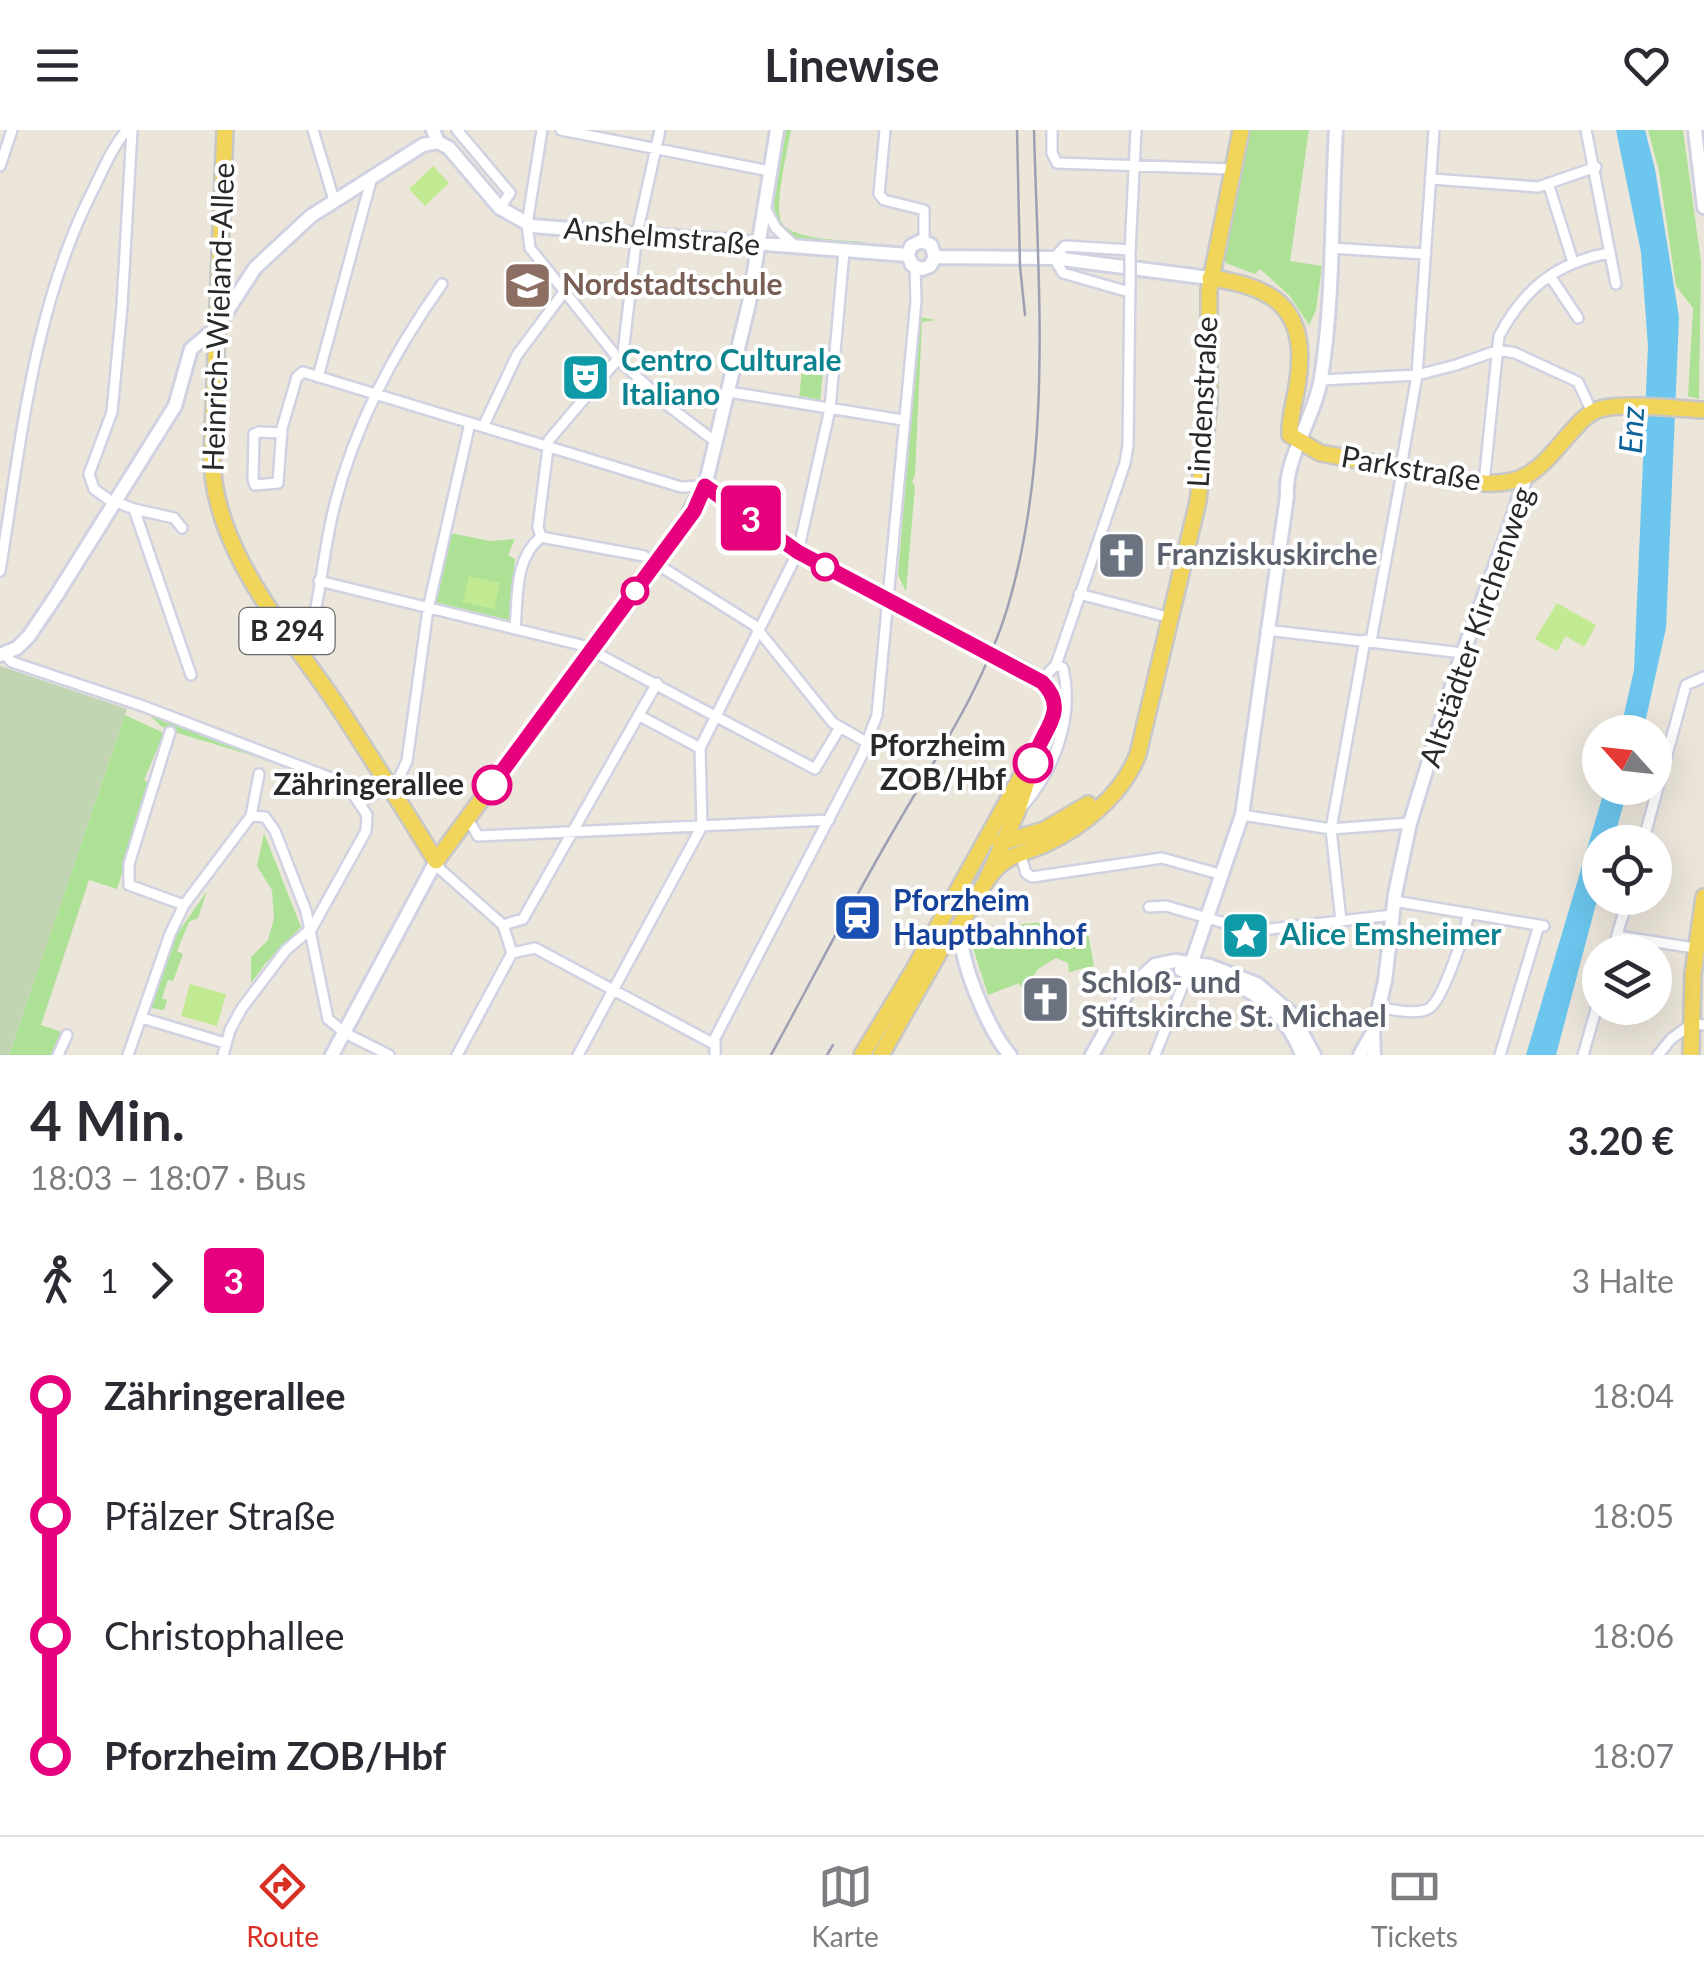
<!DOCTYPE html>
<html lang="de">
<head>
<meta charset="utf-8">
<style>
	:root { --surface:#fff; --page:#f7f7f7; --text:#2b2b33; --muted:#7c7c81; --line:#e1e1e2; --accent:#d93025 }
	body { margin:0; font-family:Lato,sans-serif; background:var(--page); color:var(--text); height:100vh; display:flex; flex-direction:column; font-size:38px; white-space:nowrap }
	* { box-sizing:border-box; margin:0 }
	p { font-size:32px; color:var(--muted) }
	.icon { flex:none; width:55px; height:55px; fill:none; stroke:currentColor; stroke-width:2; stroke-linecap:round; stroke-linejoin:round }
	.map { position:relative; height:925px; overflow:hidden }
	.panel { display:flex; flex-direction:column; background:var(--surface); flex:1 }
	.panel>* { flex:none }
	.badge { padding:0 20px; border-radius:8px; font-size:35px; line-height:65px }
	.needle { width:65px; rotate:297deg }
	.fabs { position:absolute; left:1582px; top:585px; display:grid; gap:20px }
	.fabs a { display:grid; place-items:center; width:90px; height:90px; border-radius:50%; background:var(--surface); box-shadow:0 10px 40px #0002; font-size:50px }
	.map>.badge { position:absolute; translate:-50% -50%; box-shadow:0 0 0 5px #fff }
	.legs { display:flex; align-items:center; gap:15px; height:110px; padding:0 30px; font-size:32px }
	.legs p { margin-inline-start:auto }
	.overview { display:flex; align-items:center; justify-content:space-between; height:170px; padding:0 30px }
	h1 { font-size:55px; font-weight:700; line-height:75px }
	ul { padding:0 30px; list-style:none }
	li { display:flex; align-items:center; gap:35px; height:120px; font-size:38px }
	li i { display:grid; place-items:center; width:15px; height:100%; margin:0 12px; background:currentColor }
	li i::after { content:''; width:25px; height:25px; margin:-12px; border:8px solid; border-radius:50%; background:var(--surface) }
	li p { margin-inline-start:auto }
	li:first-child i { background:linear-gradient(#0000 50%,currentColor 0) }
	li:last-child i { background:linear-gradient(currentColor 50%,#0000 0) }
	header { display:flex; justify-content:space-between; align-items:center; height:130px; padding:0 30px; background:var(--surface); font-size:45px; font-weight:700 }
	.tab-bar { display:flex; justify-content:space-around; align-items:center; height:140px; border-top:2px solid var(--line); background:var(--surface); font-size:28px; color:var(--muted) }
	.tab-bar a { display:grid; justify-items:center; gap:5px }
	.tab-bar .on { color:var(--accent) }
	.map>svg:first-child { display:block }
	.green { fill:#ade296 }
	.cemetery { fill:#c1d5b2 }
	.pitch { fill:#c1ea92 }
	.water { fill:#6cc6ee }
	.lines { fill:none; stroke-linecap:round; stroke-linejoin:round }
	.street-casing { stroke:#d0d2e2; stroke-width:14 }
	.secondary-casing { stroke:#d0d2e2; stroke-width:18 }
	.primary-casing { stroke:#c7c7c7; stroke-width:20 }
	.street { stroke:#fff; stroke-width:9 }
	.secondary { stroke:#fff; stroke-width:12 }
	.primary { stroke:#f1d45a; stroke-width:15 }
	.rail { stroke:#9da0b3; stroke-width:2.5 }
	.street-bridge-casing { stroke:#d0d2e2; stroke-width:14; stroke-linecap:butt }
	.primary-bridge-casing { stroke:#c7c7c7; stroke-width:20; stroke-linecap:butt }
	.street-bridge { stroke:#fff; stroke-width:9 }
	.primary-bridge { stroke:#f1d45a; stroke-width:15 }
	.line-1-casing { stroke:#fff; stroke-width:22 }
	.line-1 { stroke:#e6007e; stroke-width:15 }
	.stop-1-dot { fill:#fff; stroke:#e6007e; stroke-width:5 }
	.labels { text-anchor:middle; stroke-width:8; stroke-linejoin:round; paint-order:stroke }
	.shield { fill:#fff; stroke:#696969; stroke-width:2.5 }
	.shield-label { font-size:28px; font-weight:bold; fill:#292929 }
	.street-label { font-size:30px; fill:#292929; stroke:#fff }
	.education-label { font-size:30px; font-weight:bold; fill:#785e54; stroke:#fff; text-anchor:start }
	.culture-label { font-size:30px; font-weight:bold; fill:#0d838f; stroke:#fff; text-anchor:start }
	.worship-label { font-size:30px; font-weight:bold; fill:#5b616d; stroke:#fff; text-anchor:start }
	.stop-label { font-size:30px; font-weight:bold; fill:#292929; stroke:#fff; text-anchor:end }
	.transit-label { font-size:30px; font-weight:bold; fill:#164399; stroke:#fff; text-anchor:start }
	.water-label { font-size:32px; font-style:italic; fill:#0d6299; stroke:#fff }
</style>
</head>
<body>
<header><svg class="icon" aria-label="menu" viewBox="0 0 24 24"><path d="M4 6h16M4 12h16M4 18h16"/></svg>Linewise<svg class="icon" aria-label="heart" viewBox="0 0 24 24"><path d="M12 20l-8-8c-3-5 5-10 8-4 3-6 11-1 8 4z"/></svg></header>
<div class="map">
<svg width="1704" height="925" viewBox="0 0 1704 925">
	<rect width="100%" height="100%" fill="#ebe5da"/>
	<path class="green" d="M785 0H791C788 18 773 79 782 93 792 110 845 110 864 112V115C843 114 819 115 799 109 756 96 780 31 785 0Z
		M1248 0H1309L1290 131 1322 136 1316 180 1309 195 1290 166 1260 139 1255 144 1226 133 1224 126Z
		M1648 0H1683L1701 132 1699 269 1688 266 1693 178 1676 156 1659 41Z
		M920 187 936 190 922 192 915 345 912 352 915 356 906 462 898 445Z
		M803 231 824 233 820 271 803 266 799 268Z
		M450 403 490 411 515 409 508 425 515 429 509 490 435 472Z
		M145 581 341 654 342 659 254 626 174 602 161 596Z
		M125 585 164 603 144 650 151 654 117 759 89 750 41 895 62 902 54 925H9Z
		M264 703 301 797 265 834 251 853V827L268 810 274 788 272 760 257 736Z
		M221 741 207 761 198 788 189 792 177 821 183 824 173 851 168 850 162 868 167 870 164 880 150 878 177 804Z
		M1048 792 1052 808 1088 803 1094 836 1069 842 1068 833 1056 828 1038 839 1024 862 1019 853 988 865 972 815 1023 794Z"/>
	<path class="cemetery" d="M0 536 127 579 9 925H0Z"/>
	<path class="pitch" d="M433 36 449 53 425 76 409 59Z
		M469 446 500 453 494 479 463 472Z
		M1557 473 1596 495 1584 517 1566 506 1557 521 1535 509Z
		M190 854 226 864 217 896 181 886Z"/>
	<path class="water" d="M1616 0H1645L1655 39 1679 187 1666 498 1643 602H1620L1634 540 1648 216 1641 122Z
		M1605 658H1628L1613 712H1600V759L1556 925H1526Z"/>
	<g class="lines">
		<defs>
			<path id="street" d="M313 0 334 70
				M457 0 510 63 500 78
				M542 0 527 94 530 118 620 231 671 278 716 312
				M561 0 770 41
				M885 0 879 64 884 70 924 80V112
				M1052 0V23L1057 33 1232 39
				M1586 0 1616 154
				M0 36 12 0
				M1432 49 1538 57 1596 37
				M1549 56 1573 132
				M765 78 776 98 795 116
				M1330 118 1425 124
				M1130 122 1136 0
				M1550 146 1578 188
				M1129 162 1063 143 1054 128 1065 116 1130 120
				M318 247 372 47
				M1321 250 1417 245 1456 235 1499 220 1515 223 1578 252 1592 282
				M729 262 903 290
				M483 297 517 225 564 162
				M282 303 259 302 254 304 253 349 255 355 278 353 282 298 297 247 303 242 681 357 703 356
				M1401 337 1417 245 1434 0
				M1484 353 1499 206C1524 159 1556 132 1610 123
				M116 372 134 379 191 545
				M115 374 94 359 89 344 112 282 122 176 132 0
				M134 379 174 388 182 398
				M541 407 538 397 549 310 623 223 637 104 660 0
				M541 407 644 426 754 495 833 593 868 613
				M0 441C21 312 33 178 93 60 103 40 112 17 127 0
				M319 451 581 515 815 639 839 599
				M1079 464 1171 488
				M515 499C518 467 514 429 541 407
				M1266 500 1463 523
				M1371 511 1403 337
				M297 516 311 502C321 460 324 416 335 374 355 295 395 220 442 154
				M4 524 12 532 143 576 339 651 348 658
				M1049 542 1056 535 1125 333 1128 315 1130 149
				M640 586 700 618
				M170 602 129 734V755L184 775
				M360 673 398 650 407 631 428 479 470 293
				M1023 676C1056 637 1074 587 1063 538L1056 535
				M1242 685 1331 699 1410 693
				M251 686 265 687 275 701 306 781 328 889 345 903 389 925
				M468 689 478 706 829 690
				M1643 712 1686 555 1704 547
				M1020 723 1026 743 1032 747 1162 728 1223 745
				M436 731 441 740 503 795 512 823
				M1394 771 1544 796
				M1149 777 1166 776 1252 801 1393 785
				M1341 791 1331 699 1365 510
				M503 795 523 789 657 553
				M1617 806 1701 819
				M1612 822 1628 768
				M512 823 535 818 714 914
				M1380 877C1392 880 1415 885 1428 879 1443 872 1465 801 1469 783
				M142 888 225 913
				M58 925 67 905
				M128 925 170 804 184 775 251 686 259 644
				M223 925 230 900 242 878 286 820 312 798 366 701 367 685 355 667
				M457 925 512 823
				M578 925 702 696 700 618 798 422 830 279 844 121
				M715 925V908L862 625 877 585 916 171 915 137
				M1155 925 1189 840
				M1500 925 1539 795
				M1583 925 1600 866
				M1658 925 1671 909 1693 893 1704 895"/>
			<path id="secondary" d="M433 0 438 12 449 18 500 78 532 96 908 125
				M1695 0 1704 77
				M908 125 911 116 921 111 931 115 935 127
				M908 125 912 135 922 139 930 136 935 127
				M935 127 1054 128 1210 148
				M705 356 749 173 777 0
				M0 525 17 518 29 506 56 466 175 276 191 219 216 198 255 138 311 86 423 15 438 12
				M961 793C956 824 988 901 1010 925
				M1181 840C1235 845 1283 873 1302 925
				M1189 840 1242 685 1287 366C1284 329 1315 287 1321 248 1334 167 1331 82 1336 0
				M1373 902 1374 925
				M332 925 436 731
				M1092 925 1129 859 1155 835 1175 831 1210 836 1257 854 1291 883 1314 925
				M1360 925 1373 902 1385 851 1395 764 1410 693 1458 536 1510 397 1525 349"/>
			<path id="primary" d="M225 0 212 326C212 419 287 501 337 575 371 627 404 679 436 731L682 397 705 356 793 419 901 477
				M1210 148C1275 156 1308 180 1298 250 1296 267 1289 287 1290 305L1320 323 1484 353C1531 356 1543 333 1572 301 1579 293 1586 285 1595 281 1615 271 1679 279 1704 280
				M1000 713 1044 700 1088 674
				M986 751C1004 725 1016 726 1043 715 1082 698 1123 664 1138 624L1198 371 1209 271V160L1241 0
				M862 925 913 841 1052 591C1059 563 1043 551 1021 539
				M881 925 945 812 961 793 986 751 1017 682 1030 642
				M1691 925 1693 844 1704 767"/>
		</defs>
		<use href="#street" class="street-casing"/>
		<use href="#secondary" class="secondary-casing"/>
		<use href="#primary" class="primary-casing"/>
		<use href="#street" class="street"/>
		<use href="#secondary" class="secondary"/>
		<use href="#primary" class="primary"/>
		<path class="rail" d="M1017 0 1020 136 1025 185
			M771 925C811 852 849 777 891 705 934 630 983 559 1008 476 1053 323 1038 157 1034 0
			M827 925 833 915"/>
		<defs>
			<path id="street-bridge" d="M1130 149V126"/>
			<path id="primary-bridge" d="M901 477 1021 539"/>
		</defs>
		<use href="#street-bridge" class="street-bridge-casing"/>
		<use href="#primary-bridge" class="primary-bridge-casing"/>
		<use href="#street-bridge" class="street-bridge"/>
		<use href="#primary-bridge" class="primary-bridge"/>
	</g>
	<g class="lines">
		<defs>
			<path id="line-1" d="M492 655 694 381 705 356 798 422 1042 552C1072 582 1039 601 1033 633"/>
		</defs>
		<use href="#line-1" class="line-1-casing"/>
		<use href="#line-1" class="line-1"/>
	</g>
	<defs>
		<symbol id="school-square" viewBox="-11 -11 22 22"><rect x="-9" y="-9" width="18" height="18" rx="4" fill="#8d6e63" stroke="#fff"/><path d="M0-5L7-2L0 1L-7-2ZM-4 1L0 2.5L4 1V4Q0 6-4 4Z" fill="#fff"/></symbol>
		<symbol id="theatre-square" viewBox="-11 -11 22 22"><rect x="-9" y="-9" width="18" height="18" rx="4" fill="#0f9aa8" stroke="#fff"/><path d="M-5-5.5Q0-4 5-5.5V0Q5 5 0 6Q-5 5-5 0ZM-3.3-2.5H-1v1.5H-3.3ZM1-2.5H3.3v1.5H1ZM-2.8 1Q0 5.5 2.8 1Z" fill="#fff"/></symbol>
		<symbol id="church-square" viewBox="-11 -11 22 22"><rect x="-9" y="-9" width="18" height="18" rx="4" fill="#6b7280" stroke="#fff"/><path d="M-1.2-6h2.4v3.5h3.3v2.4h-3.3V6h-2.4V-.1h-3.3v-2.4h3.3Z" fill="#fff"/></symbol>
		<symbol id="station-square" viewBox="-11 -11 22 22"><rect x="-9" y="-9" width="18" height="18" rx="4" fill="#1a4fb4" stroke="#fff"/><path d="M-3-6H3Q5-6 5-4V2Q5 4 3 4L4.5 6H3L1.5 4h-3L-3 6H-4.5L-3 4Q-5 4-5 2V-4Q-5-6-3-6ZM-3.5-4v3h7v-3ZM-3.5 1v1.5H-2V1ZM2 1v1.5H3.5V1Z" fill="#fff"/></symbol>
		<symbol id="sight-square" viewBox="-11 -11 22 22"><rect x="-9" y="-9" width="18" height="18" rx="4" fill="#0f9aa8" stroke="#fff"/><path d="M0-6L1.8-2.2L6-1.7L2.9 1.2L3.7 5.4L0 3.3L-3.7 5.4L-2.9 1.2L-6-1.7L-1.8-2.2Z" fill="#fff"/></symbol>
	</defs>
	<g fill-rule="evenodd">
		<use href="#school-square" x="500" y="128" width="55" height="55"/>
		<use href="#theatre-square" x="558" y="220" width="55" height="55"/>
		<use href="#church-square" x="1094" y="398" width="55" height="55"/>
		<use href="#station-square" x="830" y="760" width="55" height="55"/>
		<use href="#sight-square" x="1218" y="778" width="55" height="55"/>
		<use href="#church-square" x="1018" y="842" width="55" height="55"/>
	</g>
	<g class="stop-1-dot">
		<circle cx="825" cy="437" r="12"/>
		<circle cx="635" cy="461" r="12"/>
		<circle cx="1033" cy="633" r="18"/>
		<circle cx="492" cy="655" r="18"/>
	</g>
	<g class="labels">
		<rect class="shield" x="239.5" y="478" width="95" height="46" rx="8"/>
		<g class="shield-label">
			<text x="287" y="511">B 294</text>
		</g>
		<g class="street-label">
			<text transform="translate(662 107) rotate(5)" y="10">Anshelmstraße</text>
			<text transform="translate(219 187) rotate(-88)" y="10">Heinrich-Wieland-Allee</text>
			<text transform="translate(1203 272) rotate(-87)" y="10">Lindenstraße</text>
			<text transform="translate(1411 339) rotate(10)" y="10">Parkstraße</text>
			<text transform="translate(1477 497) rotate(-71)" y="10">Altstädter Kirchenweg</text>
		</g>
		<g class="education-label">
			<text x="562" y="165">Nordstadtschule</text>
		</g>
		<g class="culture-label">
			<text x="621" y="241">Centro Culturale<tspan x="621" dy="34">Italiano</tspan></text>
			<text x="1280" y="815">Alice Emsheimer</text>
		</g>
		<g class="worship-label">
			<text x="1156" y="435">Franziskuskirche</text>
			<text x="1081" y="863">Schloß- und<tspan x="1081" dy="34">Stiftskirche St. Michael</tspan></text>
		</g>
		<g class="stop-label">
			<text x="1006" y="626">Pforzheim<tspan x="1006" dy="34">ZOB/Hbf</tspan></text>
			<text x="464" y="665">Zähringerallee</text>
		</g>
		<g class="transit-label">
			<text x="893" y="781">Pforzheim<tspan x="893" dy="34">Hauptbahnhof</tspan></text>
		</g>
		<g class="water-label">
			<text transform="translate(1632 300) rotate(-87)" y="11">Enz</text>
		</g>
	</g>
</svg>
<div class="fabs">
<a><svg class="needle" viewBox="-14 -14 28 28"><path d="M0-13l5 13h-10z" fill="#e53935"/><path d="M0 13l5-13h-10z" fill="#7c7c81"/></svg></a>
<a><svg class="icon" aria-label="locate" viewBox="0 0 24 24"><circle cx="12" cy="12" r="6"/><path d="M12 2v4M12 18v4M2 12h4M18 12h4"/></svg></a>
<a><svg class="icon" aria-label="layers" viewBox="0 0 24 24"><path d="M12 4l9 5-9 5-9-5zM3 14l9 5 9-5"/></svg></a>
</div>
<b class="badge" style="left:751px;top:388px;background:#e6007e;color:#fff">3</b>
</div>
<section class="panel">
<div class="overview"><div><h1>4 Min.</h1><p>18:03 – 18:07 · Bus</p></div><b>3.20 €</b></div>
<div class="legs"><svg class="icon" aria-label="walk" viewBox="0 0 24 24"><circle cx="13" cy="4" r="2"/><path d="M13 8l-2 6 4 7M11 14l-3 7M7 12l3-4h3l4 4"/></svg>1<svg class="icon" aria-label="forward" viewBox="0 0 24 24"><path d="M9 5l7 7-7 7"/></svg><b class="badge" style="background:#e6007e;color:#fff">3</b><p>3 Halte</p></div>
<ul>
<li><i style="color:#e6007e"></i><b>Zähringerallee</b><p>18:04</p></li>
<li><i style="color:#e6007e"></i><span>Pfälzer Straße</span><p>18:05</p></li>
<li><i style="color:#e6007e"></i><span>Christophallee</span><p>18:06</p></li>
<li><i style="color:#e6007e"></i><b>Pforzheim ZOB/Hbf</b><p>18:07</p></li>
</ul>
</section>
<nav class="tab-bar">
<a class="on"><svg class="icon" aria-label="directions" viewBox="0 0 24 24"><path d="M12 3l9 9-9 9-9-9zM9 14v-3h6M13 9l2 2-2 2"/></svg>Route</a>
<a><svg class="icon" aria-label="map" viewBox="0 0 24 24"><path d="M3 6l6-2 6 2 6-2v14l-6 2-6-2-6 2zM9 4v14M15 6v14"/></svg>Karte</a>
<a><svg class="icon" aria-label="tickets" viewBox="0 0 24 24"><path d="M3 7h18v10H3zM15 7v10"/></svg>Tickets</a>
</nav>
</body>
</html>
